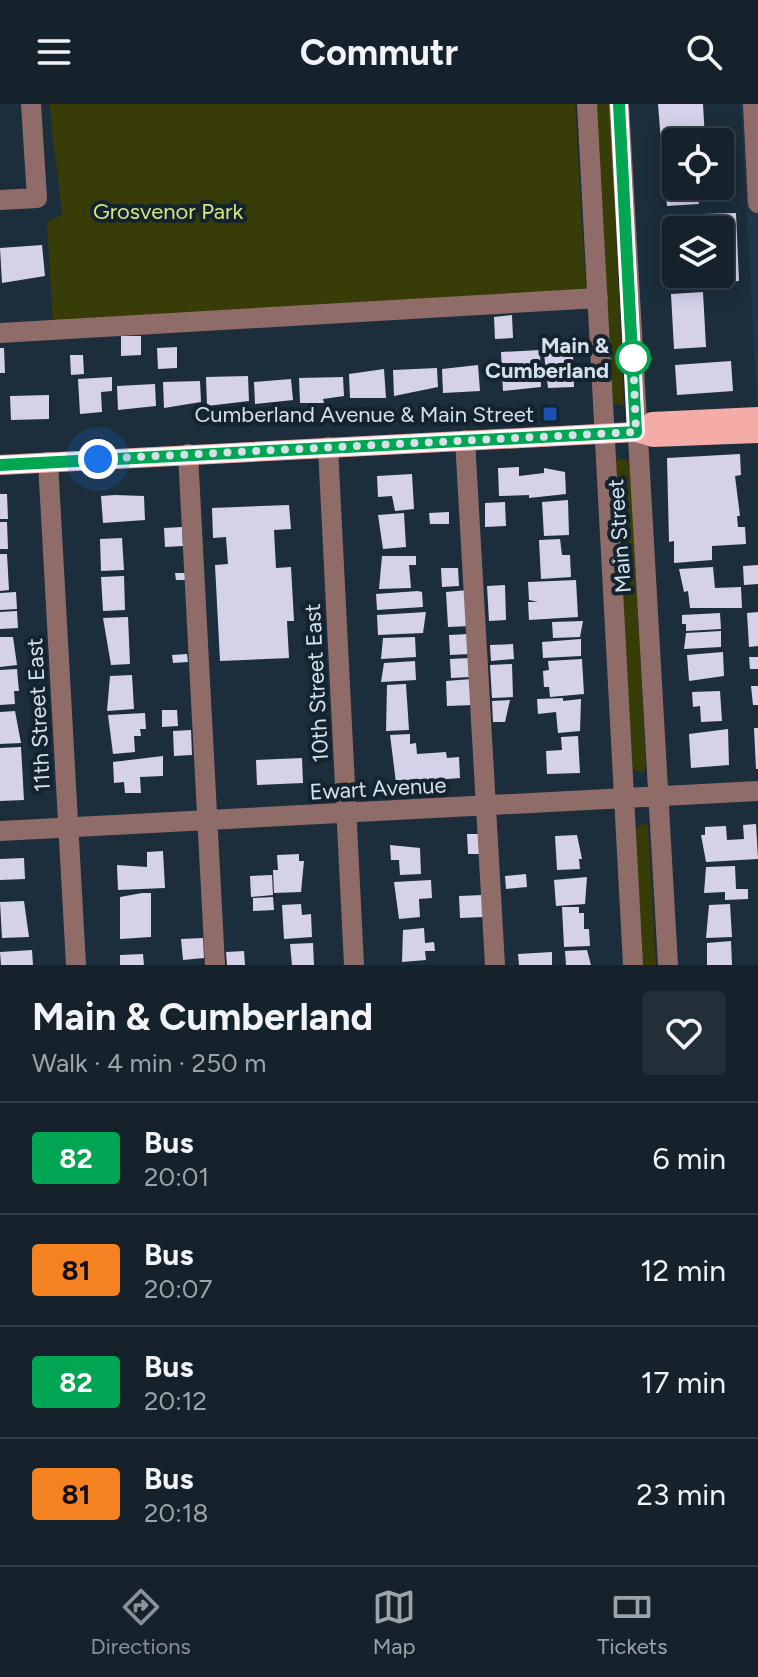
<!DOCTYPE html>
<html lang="en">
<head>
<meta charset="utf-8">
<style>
	:root { --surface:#15222c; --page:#222f38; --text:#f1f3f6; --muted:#9da4a9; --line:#343f48; --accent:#8c9099 }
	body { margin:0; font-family:Figtree,sans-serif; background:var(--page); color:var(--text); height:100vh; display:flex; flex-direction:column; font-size:30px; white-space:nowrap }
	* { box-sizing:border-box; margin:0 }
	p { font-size:26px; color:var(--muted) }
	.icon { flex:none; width:44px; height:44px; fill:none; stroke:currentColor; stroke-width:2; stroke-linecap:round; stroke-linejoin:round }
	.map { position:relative; height:861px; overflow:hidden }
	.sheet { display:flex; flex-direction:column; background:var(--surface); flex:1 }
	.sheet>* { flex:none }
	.badge { padding:0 16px; border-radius:6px; font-size:28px; line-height:52px }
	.tools { position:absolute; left:662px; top:24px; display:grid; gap:16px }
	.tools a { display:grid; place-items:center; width:72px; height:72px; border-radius:8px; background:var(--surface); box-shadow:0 4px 20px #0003,0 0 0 2px var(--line); font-size:40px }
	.you { position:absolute; width:40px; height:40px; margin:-20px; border:6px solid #fff; border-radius:50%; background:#1a73e8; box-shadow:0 0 0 12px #1a73e833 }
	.map>.badge { position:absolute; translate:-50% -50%; box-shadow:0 0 0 4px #fff }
	.round { display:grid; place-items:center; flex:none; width:84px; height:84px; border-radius:8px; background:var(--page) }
	.head { display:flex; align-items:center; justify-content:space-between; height:136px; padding:0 32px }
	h1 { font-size:38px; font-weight:700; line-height:60px }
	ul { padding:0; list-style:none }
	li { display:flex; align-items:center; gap:24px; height:112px; padding:0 32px; border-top:2px solid var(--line) }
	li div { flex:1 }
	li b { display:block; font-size:30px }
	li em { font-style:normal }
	li .badge { min-width:88px; font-weight:700; text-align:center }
	header { display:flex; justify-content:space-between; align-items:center; height:104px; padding:0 32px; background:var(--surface); font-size:36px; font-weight:700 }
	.dock { display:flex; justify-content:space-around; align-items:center; height:112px; border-top:2px solid var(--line); background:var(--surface); font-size:22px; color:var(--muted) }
	.dock a { display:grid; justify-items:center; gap:4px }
	.dock .active { color:var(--accent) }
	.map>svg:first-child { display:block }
	.built { fill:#203749 }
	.green { fill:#383d08 }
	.building { fill:#d5d1e9 }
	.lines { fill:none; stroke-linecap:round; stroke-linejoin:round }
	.minor { stroke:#906c69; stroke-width:20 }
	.major { stroke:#f5aba6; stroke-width:20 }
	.line-casing { stroke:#fff; stroke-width:18 }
	.line { stroke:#00a651; stroke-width:12 }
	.walk { stroke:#d5e0e8; stroke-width:8; stroke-dasharray:0 14.4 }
	.stop-dot { fill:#fff; stroke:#00a651; stroke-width:4 }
	.transit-dot { fill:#1a4fb4; stroke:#132430; stroke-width:3 }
	.labels { text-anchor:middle; stroke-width:8; stroke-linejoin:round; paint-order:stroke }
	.park-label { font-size:22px; fill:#d8e679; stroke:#132430 }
	.stop-label { font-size:22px; font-weight:bold; fill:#d5e0e8; stroke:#132430; text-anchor:end }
	.poi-label { font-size:22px; fill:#d5e0e8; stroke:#132430; text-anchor:end }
	.street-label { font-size:22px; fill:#d5e0e8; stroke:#132430 }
</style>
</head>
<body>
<header><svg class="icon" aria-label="menu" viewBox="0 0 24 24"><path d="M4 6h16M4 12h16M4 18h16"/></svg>Commutr<svg class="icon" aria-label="search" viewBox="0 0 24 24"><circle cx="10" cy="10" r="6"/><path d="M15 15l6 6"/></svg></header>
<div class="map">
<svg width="758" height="861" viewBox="0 0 758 861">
	<rect width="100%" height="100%" fill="#1c2e3b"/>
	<path class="built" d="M741 0H758V302H757Z"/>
	<path class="green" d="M50 0H575L586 190 53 221 47 118 62 111C59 74 52 38 50 0Z
		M596 0H610L624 302 613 299Z
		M619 354 630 357 646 663 643 669 632 665 615 358Z
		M643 719 648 723 656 861H642L635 725Z"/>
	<path class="building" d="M658 0H703L705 35 661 38Z
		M676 47V82H697L699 100 667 102 663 48Z
		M736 109 739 177 706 179V170H720V126H704L703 110Z
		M42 141 45 172 2 179 0 144Z
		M703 188 706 243 674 245 671 190Z
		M512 211 513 234 495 235 494 213Z
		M121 232H141V251L121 252Z
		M563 240 564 251 573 250 574 283 548 284 543 241Z
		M177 243V264L158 265 157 244Z
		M0 244H4L5 269H0Z
		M540 246 541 283 503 287 501 248Z
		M70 251H83L84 270 71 271Z
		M731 257 733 287 677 291 675 261Z
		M478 261 480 287 443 289 442 265Z
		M437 264 438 283 394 292 393 266Z
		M384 265 386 294H350L349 270Z
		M248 272 249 297 207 302 206 273Z
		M112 273V287L101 288 102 308 80 310 78 275Z
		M343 273 344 292 323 295 324 299H300L299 274Z
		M291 275 293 296 255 300 254 278Z
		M200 277 201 298 164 304 163 278Z
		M155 280 156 302 118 306 117 282Z
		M49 291V315L11 316 10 292Z
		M740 350 741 371 735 372 740 412H737L738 423H745L746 440 712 442V456L674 459V437L669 438 667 354Z
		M519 363V372L544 369V364L565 368 566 390 529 394V391L499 392 498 364Z
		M412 370 414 405 395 407 392 392 378 393 377 372Z
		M0 390H7L8 415H0Z
		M115 391 144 392 145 416 103 419 101 392Z
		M568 396 569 431 544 432 542 398Z
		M505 398 506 422 485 423V399Z
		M289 401 291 425 274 426 276 464 291 463 294 517H287L289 554 220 557 215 461 228 460 226 433 213 434 212 404Z
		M449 408V420H430L429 409Z
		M404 409 406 443 383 445 378 411Z
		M0 418H7L8 445H0Z
		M182 423 183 442 165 443 164 424Z
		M122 434 124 466 101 467 100 435Z
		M560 435 562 451H570L571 473 541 475 539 436Z
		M0 450H7L9 486 0 487Z
		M382 452H416V461H409L411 484 379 485Z
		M758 461V480L744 481 743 462Z
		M713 463 715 484 741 483 742 504H690L688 487 684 488 679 465Z
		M441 464H458L459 482 442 483Z
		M175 469H185V476H176Z
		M124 472 125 506 103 507 101 473Z
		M576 476 578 513 529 516 528 498H538L529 496 528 478Z
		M505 481 506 516 489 517 487 482Z
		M468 486 470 522 448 523 446 488Z
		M418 487 422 488 423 503 377 506 376 490Z
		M16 488 17 505 0 506V489Z
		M17 507 18 524 0 525V508Z
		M426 508 423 529 378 531 377 511Z
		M758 508V542L749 543 747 509Z
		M720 509 721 525 686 527V520H682V511Z
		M128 513 130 560 111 561 103 514Z
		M583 517 580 533 553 534 552 518Z
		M721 527V543L684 545 686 529Z
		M469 530 470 550 450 551 449 531Z
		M0 533H13L17 561 0 563Z
		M415 533 416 553 381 555 383 534Z
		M581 535V552L543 554 542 538Z
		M513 540 514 555 491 557 490 541Z
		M723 548 724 572 689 577 687 551Z
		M187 550 188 558 173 559 172 551Z
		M749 553H758V565H750Z
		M469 554 470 573 451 574 450 555Z
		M582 555 584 590 550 593 549 583H544L543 567 549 566 548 557Z
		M415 557 416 576 381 578 384 559Z
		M512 560 513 593 492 594 490 561Z
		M17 565 19 587H14L15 600 0 601V566Z
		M132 571 134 605 107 607 110 572Z
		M472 575 474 601 447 602 446 577Z
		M406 580 409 626 386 627 387 581Z
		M751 582H758V601H753Z
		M720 587 722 617 701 618 700 602 693 603 692 588Z
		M563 594V597L581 595 580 627 558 629 556 608 538 610 537 595Z
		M510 596 505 618H493L492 597Z
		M162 606H177L178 622 162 623Z
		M15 607 21 639 0 640V608Z
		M145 609 146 625H140L141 632H134L135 648 113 650 108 611Z
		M754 624H758V665H756Z
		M728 625 729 661 691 664 689 630Z
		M191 626 192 651 174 652 173 627Z
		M410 630V640L416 639 417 650 446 648 447 654 459 653 460 674 396 679 390 631Z
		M578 632 580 669 547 670 546 647 562 646 561 633Z
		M21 643 24 696 0 697V644Z
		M163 652V672L140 673 141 689H125L124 678 114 679 113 658Z
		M302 654 303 679 257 681 256 656Z
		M756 720 758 755 706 758 701 731H705V723L726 722 727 736 744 735 743 721Z
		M467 730H481L482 750H468Z
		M577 731 582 755H579L580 765 557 766 555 732Z
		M390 741 420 744 421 770 400 771 399 756H391Z
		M163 747 165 784 118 786 117 761 147 763V748Z
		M299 750V757H304L301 788 274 789 273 766H278L277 751Z
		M24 754 25 775 0 776V755Z
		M735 762 736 785H748V795L725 796V788L704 789 706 763Z
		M526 770 527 783 506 785 505 772Z
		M272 771 273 791 251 793 250 772Z
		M587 773 585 800 556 802 554 776Z
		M431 776 432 794 419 795 420 813 399 815 394 778Z
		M142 789H151V833L120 835V793Z
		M483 791 484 813 460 814 459 792Z
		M273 793 274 806 253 807V794Z
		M24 797 29 833 2 834 0 798Z
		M301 800 302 811 311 810 312 833 284 835 282 801Z
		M730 800 732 833 706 834 709 801Z
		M562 803H579V809H584V825H589L590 842 564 843Z
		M424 824 425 839 434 838 435 847H425L426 856 402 858 403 826Z
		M203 834 204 854 183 856 181 835Z
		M731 837 732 861H707V839Z
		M313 839 314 861H292L290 840Z
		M32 846 33 861H1L0 848Z
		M587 846 591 861H566L565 847Z
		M244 847 245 861H227L226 848Z
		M552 848V861H519L518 850Z
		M143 850 144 861H120V851Z"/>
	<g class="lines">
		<path class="minor" d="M587 0 633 861
			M619 0 668 861
			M753 0 758 99
			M0 96 37 94 31 0
			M0 229 598 194
			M465 336 495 861
			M328 343 354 861
			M188 350 215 861
			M48 358 76 861
			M0 727 758 687"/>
		<path class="major" d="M636 328 652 318 758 313
			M0 361 636 328 653 333 758 329"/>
	</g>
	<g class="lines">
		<defs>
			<path id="line" d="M0 361 636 328 619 0"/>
		</defs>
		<use href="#line" class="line-casing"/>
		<use href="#line" class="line"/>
		<path class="walk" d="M98 355 636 328 633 249V254"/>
	</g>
	<circle class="stop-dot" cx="633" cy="254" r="16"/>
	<rect class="transit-dot" x="542" y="302" width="16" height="16" rx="4"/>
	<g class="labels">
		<g class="park-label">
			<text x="168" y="115">Grosvenor Park</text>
		</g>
		<g class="stop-label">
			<text x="609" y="249">Main &amp;<tspan x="609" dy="25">Cumberland</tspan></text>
		</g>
		<g class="poi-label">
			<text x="534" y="318">Cumberland Avenue &amp; Main Street</text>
		</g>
		<g class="street-label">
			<text transform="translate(619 432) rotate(-94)" y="8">Main Street</text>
			<text transform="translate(316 579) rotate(-93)" y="8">10th Street East</text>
			<text transform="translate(38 611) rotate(-93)" y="8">11th Street East</text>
			<text transform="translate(378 684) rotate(-3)" y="8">Ewart Avenue</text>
		</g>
	</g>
</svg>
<div class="tools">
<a><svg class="icon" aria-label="locate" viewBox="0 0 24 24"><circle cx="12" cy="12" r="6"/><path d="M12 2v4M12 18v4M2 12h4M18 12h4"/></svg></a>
<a><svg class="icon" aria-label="layers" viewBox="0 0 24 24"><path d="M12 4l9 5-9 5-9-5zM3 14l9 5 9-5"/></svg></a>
</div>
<div class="you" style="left:98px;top:355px"></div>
</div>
<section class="sheet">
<div class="head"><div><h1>Main &amp; Cumberland</h1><p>Walk · 4 min · 250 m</p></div><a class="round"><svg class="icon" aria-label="heart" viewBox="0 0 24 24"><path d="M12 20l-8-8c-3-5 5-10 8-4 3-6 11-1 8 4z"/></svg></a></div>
<ul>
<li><span class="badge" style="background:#00a651;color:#fff">82</span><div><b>Bus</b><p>20:01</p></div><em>6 min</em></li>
<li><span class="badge" style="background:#f58220;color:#111">81</span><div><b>Bus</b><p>20:07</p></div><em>12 min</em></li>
<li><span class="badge" style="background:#00a651;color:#fff">82</span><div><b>Bus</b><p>20:12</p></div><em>17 min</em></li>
<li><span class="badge" style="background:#f58220;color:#111">81</span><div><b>Bus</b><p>20:18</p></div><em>23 min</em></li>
</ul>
</section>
<nav class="dock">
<a class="active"><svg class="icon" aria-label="directions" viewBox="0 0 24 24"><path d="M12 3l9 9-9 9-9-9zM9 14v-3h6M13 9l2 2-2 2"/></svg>Directions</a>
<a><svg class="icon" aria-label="map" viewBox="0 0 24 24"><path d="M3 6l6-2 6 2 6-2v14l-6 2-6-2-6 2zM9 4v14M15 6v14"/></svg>Map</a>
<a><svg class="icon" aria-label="tickets" viewBox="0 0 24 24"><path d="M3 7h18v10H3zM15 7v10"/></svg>Tickets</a>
</nav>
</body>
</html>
